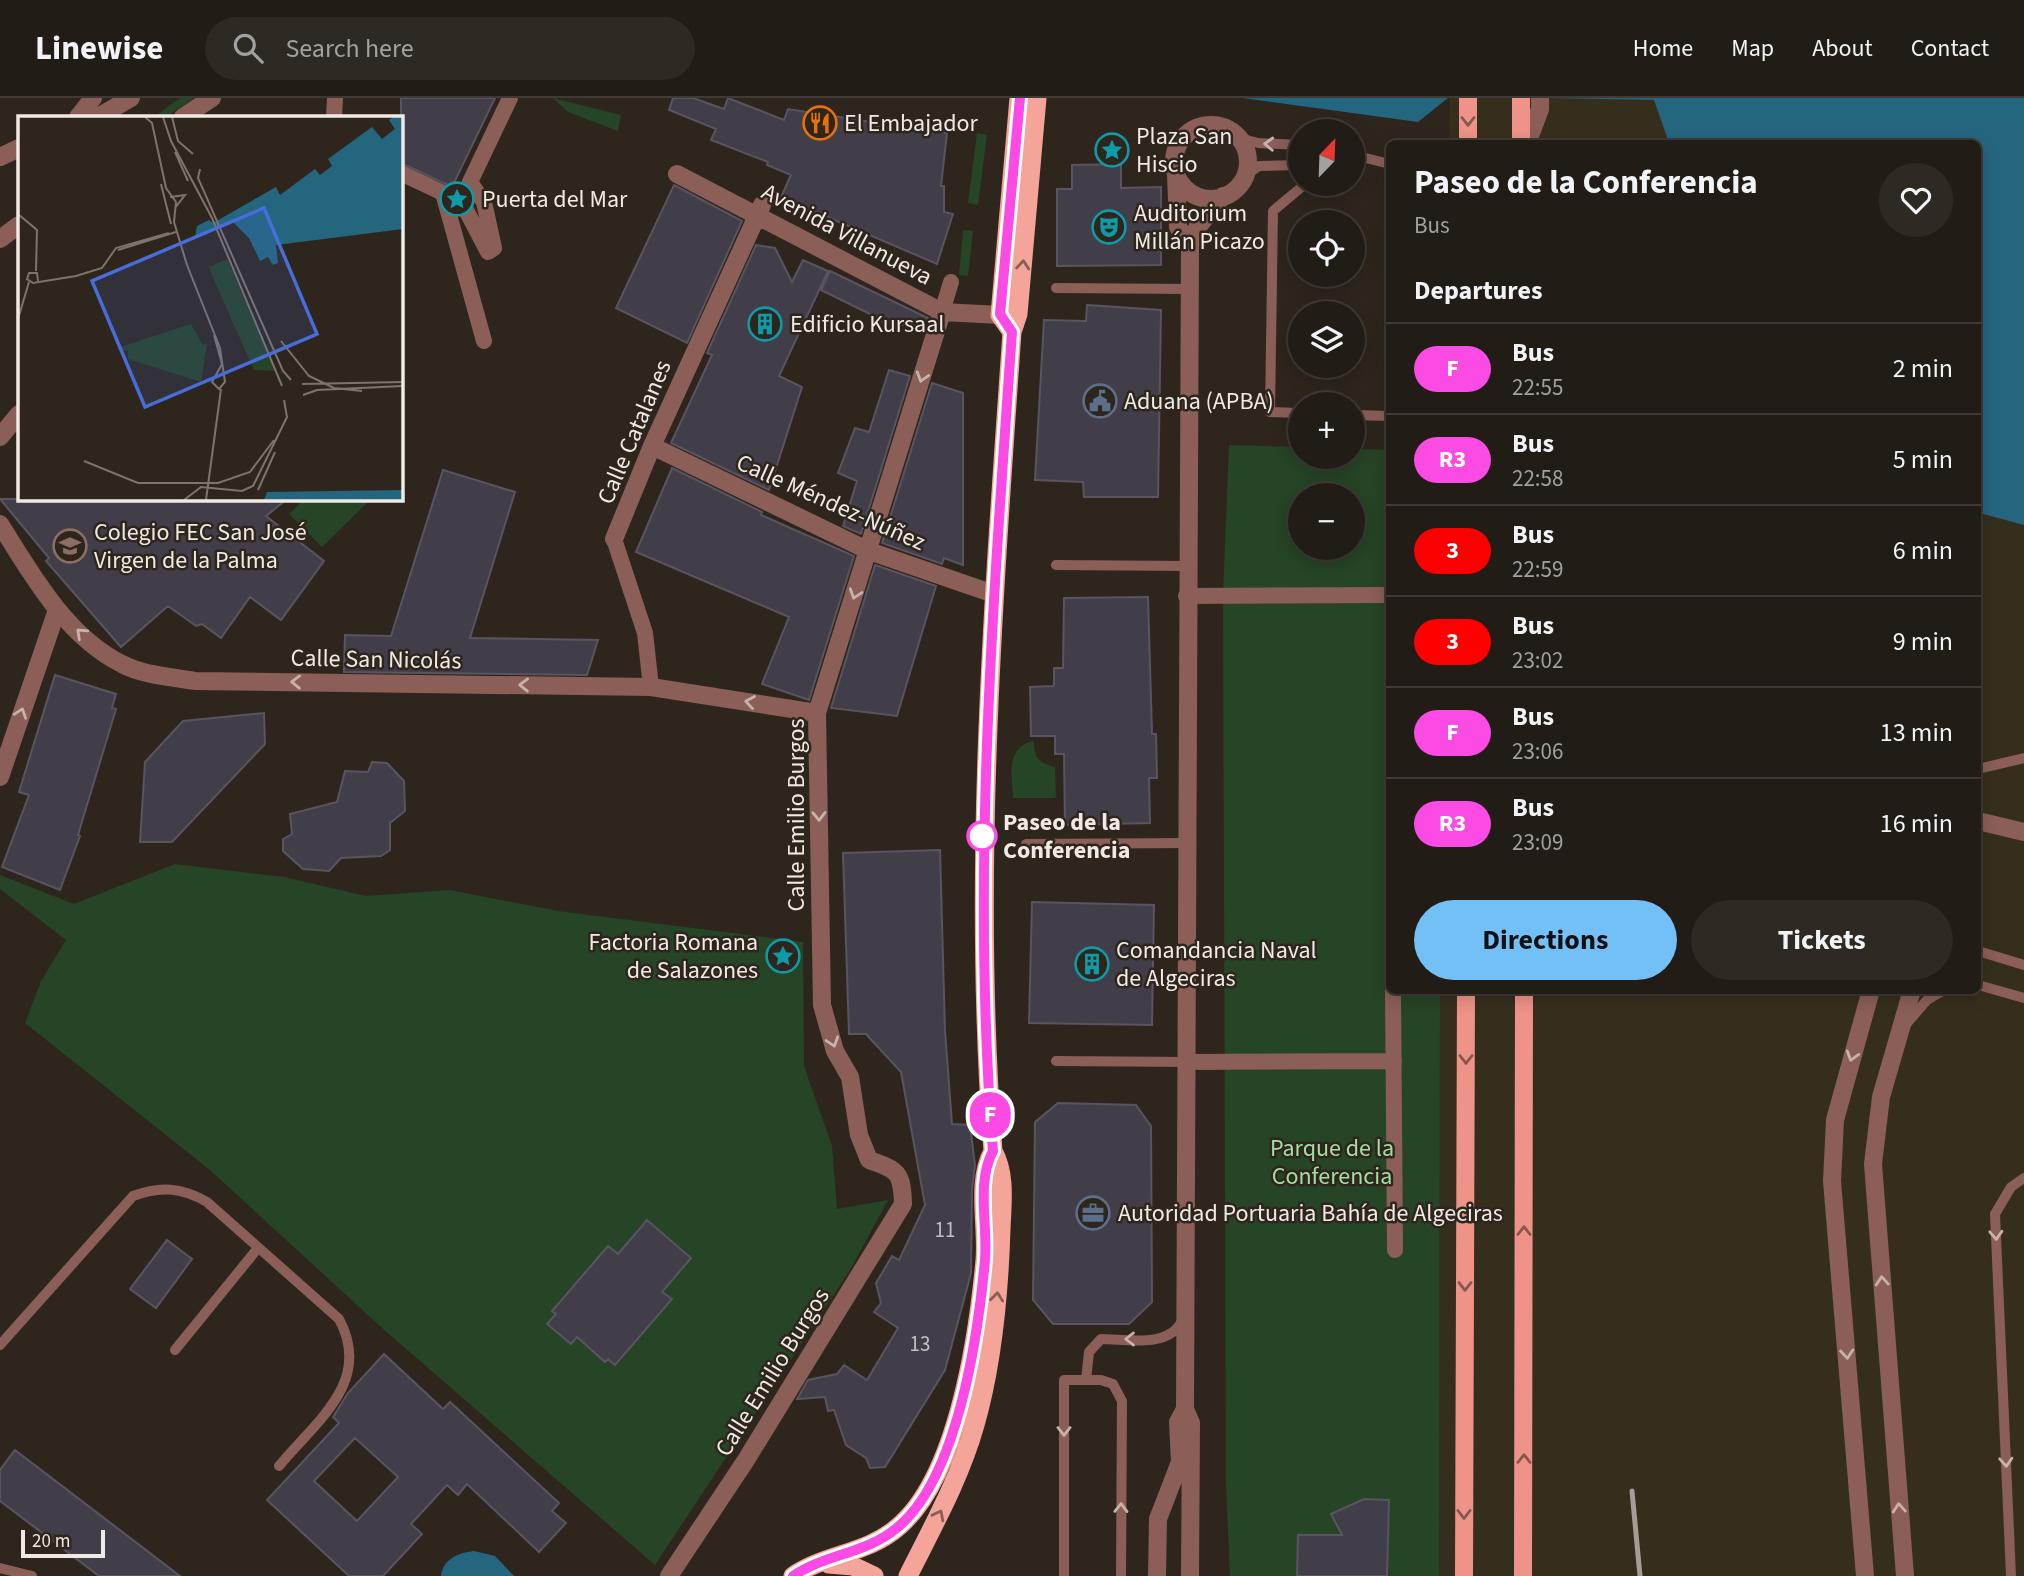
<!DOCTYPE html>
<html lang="en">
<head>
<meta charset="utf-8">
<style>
	:root { --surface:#221c16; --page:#2e2923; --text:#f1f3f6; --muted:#a2a1a1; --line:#3f3a35; --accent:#73c0f6 }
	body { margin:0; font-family:"Source Sans 3",sans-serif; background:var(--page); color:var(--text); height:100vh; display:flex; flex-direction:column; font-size:26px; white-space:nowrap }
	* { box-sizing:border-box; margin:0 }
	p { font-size:23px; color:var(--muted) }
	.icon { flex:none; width:38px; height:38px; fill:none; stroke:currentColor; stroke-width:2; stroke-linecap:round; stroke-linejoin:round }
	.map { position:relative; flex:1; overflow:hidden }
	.sheet { position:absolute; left:1386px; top:42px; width:595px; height:854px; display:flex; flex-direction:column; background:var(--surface); border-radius:10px; box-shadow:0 4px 18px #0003,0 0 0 2px var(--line) }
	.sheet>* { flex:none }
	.badge { padding:0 14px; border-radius:23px; font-size:24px; line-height:46px }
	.needle { width:46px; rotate:23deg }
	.controls { position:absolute; left:1288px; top:21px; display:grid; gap:14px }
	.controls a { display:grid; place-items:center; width:77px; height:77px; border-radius:50%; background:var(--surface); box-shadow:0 4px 18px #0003,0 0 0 2px var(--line); font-size:35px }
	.scale { position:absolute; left:21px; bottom:18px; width:84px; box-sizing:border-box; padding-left:7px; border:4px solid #f0eae4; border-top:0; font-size:19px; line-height:24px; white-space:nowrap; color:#f0eae4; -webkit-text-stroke:5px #2e261d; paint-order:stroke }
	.map>.badge { position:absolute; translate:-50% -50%; box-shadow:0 0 0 4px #fff }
	h2 { padding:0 28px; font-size:26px; line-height:63px }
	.round { display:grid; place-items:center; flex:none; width:74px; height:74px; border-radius:37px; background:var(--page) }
	.headline { display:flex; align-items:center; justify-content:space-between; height:119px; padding:0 28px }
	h1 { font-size:33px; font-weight:700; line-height:52px }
	.action { display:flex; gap:14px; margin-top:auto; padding:14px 28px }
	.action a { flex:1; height:80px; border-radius:42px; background:var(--accent); color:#111; font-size:28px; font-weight:700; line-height:80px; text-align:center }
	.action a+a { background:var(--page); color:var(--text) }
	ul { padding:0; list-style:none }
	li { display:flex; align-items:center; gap:21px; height:91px; padding:0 28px; border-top:2px solid var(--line) }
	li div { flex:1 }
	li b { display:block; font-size:26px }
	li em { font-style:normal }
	li .badge { min-width:77px; font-weight:700; text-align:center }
	header { display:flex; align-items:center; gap:42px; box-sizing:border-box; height:98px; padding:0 35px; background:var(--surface); border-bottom:2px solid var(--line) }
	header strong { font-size:33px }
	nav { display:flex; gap:38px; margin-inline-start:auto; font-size:24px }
	.search { width:490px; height:63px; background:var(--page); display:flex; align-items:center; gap:18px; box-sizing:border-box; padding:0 24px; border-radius:38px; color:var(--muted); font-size:26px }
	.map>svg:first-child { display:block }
	.industrial { fill:#362e1d }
	.green { fill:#264426; fill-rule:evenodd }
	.water { fill:#25667f }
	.building { fill:#423e49; stroke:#585460; stroke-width:2; fill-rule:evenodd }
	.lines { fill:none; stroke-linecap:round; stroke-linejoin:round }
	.service { stroke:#8b5e58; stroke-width:10 }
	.pedestrian { stroke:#8b5e58; stroke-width:16 }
	.minor { stroke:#8b5e58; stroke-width:18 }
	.primary { stroke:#ef9287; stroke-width:18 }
	.trunk { stroke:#f5a49a; stroke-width:19 }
	.rail { stroke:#a49d96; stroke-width:5 }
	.oneway { stroke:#85574d }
	.oneway2 { stroke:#c8b2ac }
	.oneway3 { stroke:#885f55 }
	.line-casing { stroke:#fff; stroke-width:16 }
	.line { stroke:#fb4be4; stroke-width:10 }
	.stop-dot { fill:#fff; stroke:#fb4be4; stroke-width:3.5 }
	.labels { text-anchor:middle; stroke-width:5; stroke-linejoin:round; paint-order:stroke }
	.number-label { font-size:21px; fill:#c4bfbd }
	.poi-label { font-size:24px; fill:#f0eae4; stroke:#2e261d; text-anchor:start }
	.street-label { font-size:24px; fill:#f0eae4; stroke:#2e261d }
	.stop-label { font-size:24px; font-weight:bold; fill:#f0eae4; stroke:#2e261d; text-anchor:start }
	.park-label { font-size:24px; fill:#a2dfa0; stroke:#2e261d }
	.inset-road { fill:none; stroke:#7c746d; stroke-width:2 }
	.view { fill:#476dda; fill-opacity:0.15; stroke:#476dda; stroke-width:3.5 }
	.inset-edge { fill:none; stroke:#f0eae4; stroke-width:3.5 }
</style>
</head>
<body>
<header>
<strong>Linewise</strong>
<div class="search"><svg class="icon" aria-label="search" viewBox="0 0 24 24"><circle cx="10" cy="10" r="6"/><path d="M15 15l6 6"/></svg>Search here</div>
<nav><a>Home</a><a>Map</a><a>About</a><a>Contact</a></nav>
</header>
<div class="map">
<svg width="2024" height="1478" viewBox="0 0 2024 1478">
	<rect width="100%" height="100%" fill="#2e261d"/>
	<path class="industrial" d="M1450 0H1655L1669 45 1449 46Z
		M1983 416 2024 427V1478H1439L1440 893 1978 892V436Z"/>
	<path class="green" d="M180 0H194L166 19H154Z
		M553 0 621 17 618 33 568 14Z
		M977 35 987 37 978 107 968 105Z
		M963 132 973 133 968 178 959 177Z
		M1229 347 1300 349V359H1353V351L1389 352 1390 892 1440 893 1439 1478H1230L1226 1386 1223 497ZM1300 397H1353V450H1300Z
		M304 401H371L322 449 289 416Z
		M1034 643C1034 660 1039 665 1055 669L1056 700H1013C1012 676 1005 649 1034 643Z
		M175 766 284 779 366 798 450 792 558 813 803 844 804 968 832 1048 837 1111 888 1102 850 1172 655 1467 382 1230 210 1072 25 925 41 883 66 842 0 791V777L74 806Z"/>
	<path class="water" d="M1243 0H1448L1418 24Z
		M1549 0H2024V427L1983 416 1978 436V46L1669 45 1654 2Z
		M474 1453 495 1458 514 1478H441C443 1461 458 1455 474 1453Z"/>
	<path class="building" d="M401 0H495L452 89 401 65Z
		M673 0H693L724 11 728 0 784 22 788 11 872 24V27L947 35 941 88H944V114L953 116 937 166 781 99 791 77 767 67 768 64 711 42 716 31 669 12Z
		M1121 66V90L1161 89V167L1057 168V91H1072V67Z
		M674 87 742 123 687 245 616 210Z
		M756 147 775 150 792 184 803 162 828 173 779 278 802 289 769 392 671 345 712 257 707 255Z
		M830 173 928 220 925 231 875 222 876 219 821 192Z
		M1087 207 1161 212 1158 399H1084L1083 384 1035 382 1044 222 1086 223Z
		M889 272 910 278 861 436 843 428 857 383 838 375 855 330 869 334Z
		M932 285 963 295V467L944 460 942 466 882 445Z
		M672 370 762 414 761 417 854 458 809 602 762 586 789 519 636 454Z
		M443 372 515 394 470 540 598 542 587 577 344 574 345 537 391 538Z
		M0 401H287L266 418 324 463 281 522 250 499 221 540 202 526 196 528 168 508 121 549 46 463 49 460Z
		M875 467 936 488 897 618 831 610Z
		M1148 499 1152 636H1156L1157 680H1149L1150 725 1065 727 1064 656H1055V638H1031L1030 589 1054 588V570H1063L1064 500Z
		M55 577 116 596 112 610 116 611 78 737 80 738 60 792 2 769 29 697 19 694Z
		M264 615 265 646 172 744H140L145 664 183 623Z
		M372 664 387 665 404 683 405 713 390 725V752L381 758 341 760 329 773 303 771 283 753V741L292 736 290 716 337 704 345 673 368 674Z
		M940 752 945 933 952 1026 970 1027 975 1067 972 1092 971 1175 945 1272 885 1369 870 1370 866 1360 846 1347 834 1312 828 1313 825 1299 797 1301 808 1282 837 1276 844 1267 867 1282 898 1230 874 1214 881 1205 876 1185 892 1158 899 1162 925 1107 901 974 866 936H849L843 755Z
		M1032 804 1154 807 1152 927 1029 925Z
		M1058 1005 1136 1007 1151 1028 1152 1204 1129 1226H1053L1033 1202 1035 1024Z
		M647 1122 691 1160 662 1194 672 1201 615 1267 608 1261 605 1264 577 1239 571 1246 547 1226 556 1216 552 1213 608 1148 618 1156Z
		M167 1142 192 1161 156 1210 130 1191Z
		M384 1256 443 1311 450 1304 559 1405 552 1413 566 1425 539 1454 467 1386 458 1397 447 1387 411 1426 422 1436 383 1478H349L267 1402 339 1325 333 1319 348 1295ZM355 1340 398 1379 357 1423 314 1383Z
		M15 1352 180 1478H99L0 1403V1372Z
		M1364 1401 1389 1402 1387 1478H1297L1298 1437H1342L1331 1416Z"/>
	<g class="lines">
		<path class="service" d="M1239 40 1258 45 1300 47
			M1353 57 1390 66
			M1246 77 1259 68 1300 67
			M1056 190 1189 191
			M1300 315 1270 314 1273 113 1304 87 1317 86
			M1353 317 1390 318
			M1056 467 1187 468
			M1978 671 2024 660
			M1026 746 1188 745
			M1978 853 2024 867
			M1978 887 2024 900
			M1908 924 1927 902 1944 892
			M1056 963 1188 964
			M0 1247 133 1098C160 1088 181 1089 207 1104L339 1221C373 1284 316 1323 279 1368
			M175 1252 258 1150
			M1086 1282 1089 1254 1101 1241C1128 1241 1170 1251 1183 1221
			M0 1470 32 1478
			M1064 1478V1282H1101L1113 1286 1122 1303 1121 1478
			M2011 1478 1995 1116 2011 1089 2024 1080"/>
		<path class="pedestrian" d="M334 19 335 0
			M401 75 443 95 484 243
			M443 95 466 112 488 154 494 150 484 104 470 84 510 0
			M942 214 951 184
			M614 441 645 535 651 589
			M1186 498 1390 497
			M1393 892 1395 1152
			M1188 964 1394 963"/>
		<path class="minor" d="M78 19 93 0
			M98 19 131 0
			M183 19 212 0
			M1174 64a37 37 0 1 1 74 0a37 37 0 1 1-74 0Z
			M1527 46 1540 11V0
			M0 59 19 50
			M677 76 942 214 1000 217
			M1176 76 1178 129 1190 148
			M0 141 19 127
			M0 339 19 316
			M652 348 869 453 994 496
			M0 426C32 477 66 538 122 566 142 577 172 579 195 583L651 589 817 615
			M614 441 652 348 762 107
			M0 679 57 512
			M1978 723 2024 734
			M669 1478 746 1362 903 1106C902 1074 898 1072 869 1062L859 1037 850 979 835 953 822 907 817 615 942 214
			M1157 1478 1158 1421 1180 1364 1178 1324 1185 1311
			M1190 1478 1191 1325 1185 1311 1190 148 1197 130 1223 98
			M1865 1478 1832 1083 1835 1022 1871 892
			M1905 1478 1873 1066 1881 999 1912 892"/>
		<path class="primary" d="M1521 0V46
			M1468 46V0
			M1464 1478 1466 892
			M1523 1478 1524 892"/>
		<path class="trunk" d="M1012 234 1000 217 1019 0
			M829 1466 853 1468 874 1478
			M793 1478C825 1456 867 1456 898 1429 958 1379 978 1238 985 1162 988 1128 976 1084 993 1053
			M908 1478C933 1428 960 1380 975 1327 993 1264 999 1196 1001 1131 1002 1105 1006 1076 993 1053 972 778 993 508 1012 234L1018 216 1037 0"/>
		<path class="rail" d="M1632 1393 1640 1478"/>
	</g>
	<defs><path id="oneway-chevron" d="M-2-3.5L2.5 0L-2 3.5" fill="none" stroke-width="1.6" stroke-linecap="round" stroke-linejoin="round" transform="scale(1.75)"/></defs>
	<g class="oneway">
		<use href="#oneway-chevron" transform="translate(1468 23) rotate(90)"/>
		<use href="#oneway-chevron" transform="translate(1466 961) rotate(90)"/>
		<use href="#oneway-chevron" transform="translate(1524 1133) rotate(-90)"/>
		<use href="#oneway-chevron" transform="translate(1465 1188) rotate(90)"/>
		<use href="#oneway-chevron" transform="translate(1524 1361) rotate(-90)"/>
		<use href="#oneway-chevron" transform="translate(1464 1416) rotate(90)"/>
	</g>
	<g class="oneway2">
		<use href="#oneway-chevron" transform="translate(1269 46) rotate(-178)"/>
		<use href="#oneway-chevron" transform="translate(922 279) rotate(107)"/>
		<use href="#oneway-chevron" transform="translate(855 496) rotate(108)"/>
		<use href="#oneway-chevron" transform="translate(81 535) rotate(-137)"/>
		<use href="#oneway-chevron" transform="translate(296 584) rotate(-179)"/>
		<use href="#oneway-chevron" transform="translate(524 587) rotate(-179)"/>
		<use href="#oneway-chevron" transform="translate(750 604) rotate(-171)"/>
		<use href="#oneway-chevron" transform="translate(21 615) rotate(-71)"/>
		<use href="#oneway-chevron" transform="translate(819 718) rotate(89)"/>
		<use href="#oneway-chevron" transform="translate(833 944) rotate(72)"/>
		<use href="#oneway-chevron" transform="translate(1852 958) rotate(107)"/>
		<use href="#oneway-chevron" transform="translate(1996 1137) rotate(87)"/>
		<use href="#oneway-chevron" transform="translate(1882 1183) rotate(-94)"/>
		<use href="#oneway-chevron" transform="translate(1130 1241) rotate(-180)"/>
		<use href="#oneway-chevron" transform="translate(1847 1256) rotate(85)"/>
		<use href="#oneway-chevron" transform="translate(1064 1333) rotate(90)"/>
		<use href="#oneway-chevron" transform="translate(2006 1364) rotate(87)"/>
		<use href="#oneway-chevron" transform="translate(1121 1410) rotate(-89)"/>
		<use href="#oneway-chevron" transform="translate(1899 1410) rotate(-94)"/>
	</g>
	<g class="oneway3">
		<use href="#oneway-chevron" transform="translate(1023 167) rotate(-85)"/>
		<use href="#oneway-chevron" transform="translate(997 1199) rotate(-84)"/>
		<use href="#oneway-chevron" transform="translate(939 1417) rotate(-63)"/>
	</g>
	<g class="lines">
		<defs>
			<path id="line" d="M793 1478C825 1456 867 1456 898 1429 958 1379 978 1238 985 1162 988 1128 976 1084 993 1053 971 779 993 507 1012 234L1000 216 1020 0"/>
		</defs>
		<use href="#line" class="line-casing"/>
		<use href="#line" class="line"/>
	</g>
	<defs>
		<symbol id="restaurant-ring" viewBox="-11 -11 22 22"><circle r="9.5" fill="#2e261d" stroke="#e8710a" stroke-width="1.5"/><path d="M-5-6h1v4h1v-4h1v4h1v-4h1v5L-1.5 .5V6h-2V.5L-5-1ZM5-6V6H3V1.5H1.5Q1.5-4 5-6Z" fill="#e8710a"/></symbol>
		<symbol id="sight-ring" viewBox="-11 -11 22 22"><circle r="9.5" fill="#2e261d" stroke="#0f9aa8" stroke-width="1.5"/><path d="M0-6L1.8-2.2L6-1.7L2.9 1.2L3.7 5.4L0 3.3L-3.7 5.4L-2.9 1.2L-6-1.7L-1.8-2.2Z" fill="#0f9aa8"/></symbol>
		<symbol id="theatre-ring" viewBox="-11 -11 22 22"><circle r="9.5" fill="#2e261d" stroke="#0f9aa8" stroke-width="1.5"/><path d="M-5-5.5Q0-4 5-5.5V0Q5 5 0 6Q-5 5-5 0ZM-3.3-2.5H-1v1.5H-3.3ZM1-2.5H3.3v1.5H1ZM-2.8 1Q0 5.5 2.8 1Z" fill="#0f9aa8"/></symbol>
		<symbol id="building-ring" viewBox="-11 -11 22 22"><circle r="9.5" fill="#2e261d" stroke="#0f9aa8" stroke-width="1.5"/><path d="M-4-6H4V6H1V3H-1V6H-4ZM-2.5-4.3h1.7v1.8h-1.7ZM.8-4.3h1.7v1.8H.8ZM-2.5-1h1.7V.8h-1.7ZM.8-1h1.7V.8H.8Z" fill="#0f9aa8"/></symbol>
		<symbol id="civic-ring" viewBox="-11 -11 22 22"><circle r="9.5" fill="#2e261d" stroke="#5c6f8a" stroke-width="1.5"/><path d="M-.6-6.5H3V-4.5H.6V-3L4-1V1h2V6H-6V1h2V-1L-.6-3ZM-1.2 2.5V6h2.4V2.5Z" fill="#5c6f8a"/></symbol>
		<symbol id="school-ring" viewBox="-11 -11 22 22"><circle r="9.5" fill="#2e261d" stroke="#8d6e63" stroke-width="1.5"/><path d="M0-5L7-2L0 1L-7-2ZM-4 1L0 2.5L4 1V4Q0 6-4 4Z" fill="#8d6e63"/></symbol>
		<symbol id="office-ring" viewBox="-11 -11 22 22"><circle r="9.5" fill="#2e261d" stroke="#5c6f8a" stroke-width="1.5"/><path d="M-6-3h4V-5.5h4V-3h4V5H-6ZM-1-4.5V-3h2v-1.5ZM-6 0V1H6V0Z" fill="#5c6f8a"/></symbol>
	</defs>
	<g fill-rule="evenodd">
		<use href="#restaurant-ring" x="801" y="6" width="38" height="38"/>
		<use href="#sight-ring" x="1093" y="33" width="38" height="38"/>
		<use href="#sight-ring" x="438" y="82" width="38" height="38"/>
		<use href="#theatre-ring" x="1090" y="110" width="38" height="38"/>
		<use href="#building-ring" x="746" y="207" width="38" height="38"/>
		<use href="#civic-ring" x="1081" y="284" width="38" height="38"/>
		<use href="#school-ring" x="51" y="429" width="38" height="38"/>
		<use href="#sight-ring" x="764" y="839" width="38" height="38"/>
		<use href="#building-ring" x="1073" y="847" width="38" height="38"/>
		<use href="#office-ring" x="1074" y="1096" width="38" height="38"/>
	</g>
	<circle class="stop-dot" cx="982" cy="738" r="14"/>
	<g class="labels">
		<g class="number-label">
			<text x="945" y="1139">11</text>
			<text x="920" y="1253">13</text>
		</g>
		<g class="poi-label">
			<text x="844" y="33">El Embajador</text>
			<text x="1136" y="46">Plaza San<tspan x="1136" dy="28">Hiscio</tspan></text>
			<text x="482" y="109">Puerta del Mar</text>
			<text x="1134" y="123">Auditorium<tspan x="1134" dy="28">Millán Picazo</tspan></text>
			<text x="790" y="234">Edificio Kursaal</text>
			<text x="1124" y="311">Aduana (APBA)</text>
			<text x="94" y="442">Colegio FEC San José<tspan x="94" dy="28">Virgen de la Palma</tspan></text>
			<text x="758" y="852" text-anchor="end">Factoria Romana<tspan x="758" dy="28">de Salazones</tspan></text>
			<text x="1116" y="860">Comandancia Naval<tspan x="1116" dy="28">de Algeciras</tspan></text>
			<text x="1118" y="1123">Autoridad Portuaria Bahía de Algeciras</text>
		</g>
		<g class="street-label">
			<text transform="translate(847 136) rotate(28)" y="8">Avenida Villanueva</text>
			<text transform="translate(634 334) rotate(-67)" y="8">Calle Catalanes</text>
			<text transform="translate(831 404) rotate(24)" y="8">Calle Méndez-Núñez</text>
			<text transform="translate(376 561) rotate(1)" y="8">Calle San Nicolás</text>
			<text transform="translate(796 717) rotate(-90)" y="8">Calle Emilio Burgos</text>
			<text transform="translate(772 1274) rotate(-58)" y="8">Calle Emilio Burgos</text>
		</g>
		<g class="stop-label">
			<text x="1003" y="732">Paseo de la<tspan x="1003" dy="28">Conferencia</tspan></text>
		</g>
		<g class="park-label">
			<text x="1332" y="1058">Parque de la<tspan x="1332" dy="28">Conferencia</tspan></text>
		</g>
	</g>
	<g transform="translate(18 18)">
		<rect width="385" height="385" fill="#2e261d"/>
		<path d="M209 143 257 255 236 254 196 164 191 151ZM173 208 185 229 189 227 183 266 110 243V235L99 232Z" fill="#264426"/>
		<path d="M375 1H385V113L258 129 260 147 255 149 250 141 242 145 231 122 215 106 177 121 179 110 191 104 195 107 258 71 262 79 297 53 302 59 314 50 310 43 354 11 364 23 377 13 371 4ZM385 374V384H246L249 376Z" fill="#25667f"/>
		<path class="inset-road" d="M127 1 134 7 148 72 158 86 156 106 169 149 202 232 207 266 201 273 194 266 204 248 196 219M145 1 153 25 194 102 264 270M154 1 160 25 175 38M157 36 170 65M182 53 180 62 265 255 273 264M143 68 153 108M152 81 167 79 157 92M0 98 19 114 18 155M100 134 158 116M20 165 19 157H11L9 163 15 167 58 160 84 152 98 132 151 117M0 203 11 166M263 225 291 260 316 272 344 275M284 268 385 266M285 279 299 274 385 270M66 345 120 367H200L232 356 256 324M240 374 257 336M166 384 183 371 224 375 235 370 269 301 266 284M188 384 203 273"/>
		<path class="view" d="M246 92 299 218 127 291 74 165Z"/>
		<rect width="385" height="385" class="inset-edge"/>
	</g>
</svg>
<div class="controls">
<a><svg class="needle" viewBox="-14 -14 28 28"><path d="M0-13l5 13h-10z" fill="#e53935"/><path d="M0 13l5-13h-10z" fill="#a2a1a1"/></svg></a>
<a><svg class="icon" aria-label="locate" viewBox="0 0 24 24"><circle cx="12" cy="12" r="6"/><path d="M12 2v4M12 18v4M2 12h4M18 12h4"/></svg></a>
<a><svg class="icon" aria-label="layers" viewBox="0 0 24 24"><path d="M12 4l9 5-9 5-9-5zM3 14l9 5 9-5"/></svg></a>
<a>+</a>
<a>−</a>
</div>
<div class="scale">20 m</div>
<b class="badge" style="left:990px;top:1017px;background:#fb4be4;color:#fff">F</b>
<section class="sheet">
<div class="headline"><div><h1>Paseo de la Conferencia</h1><p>Bus</p></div><a class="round"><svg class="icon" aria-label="heart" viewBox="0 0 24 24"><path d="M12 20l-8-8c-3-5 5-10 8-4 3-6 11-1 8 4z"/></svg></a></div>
<h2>Departures</h2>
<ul>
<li><span class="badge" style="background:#fb4be4;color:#fff">F</span><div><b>Bus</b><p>22:55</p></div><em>2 min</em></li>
<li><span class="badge" style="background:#fb4be4;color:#fff">R3</span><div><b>Bus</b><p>22:58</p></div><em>5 min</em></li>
<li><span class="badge" style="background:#fa0000;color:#fff">3</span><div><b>Bus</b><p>22:59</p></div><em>6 min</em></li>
<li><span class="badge" style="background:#f00;color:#fff">3</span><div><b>Bus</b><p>23:02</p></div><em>9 min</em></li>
<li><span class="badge" style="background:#fb4be4;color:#fff">F</span><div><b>Bus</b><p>23:06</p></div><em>13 min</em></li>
<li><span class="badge" style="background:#fb4be4;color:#fff">R3</span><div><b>Bus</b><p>23:09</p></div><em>16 min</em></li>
</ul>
<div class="action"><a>Directions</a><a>Tickets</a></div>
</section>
</div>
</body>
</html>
